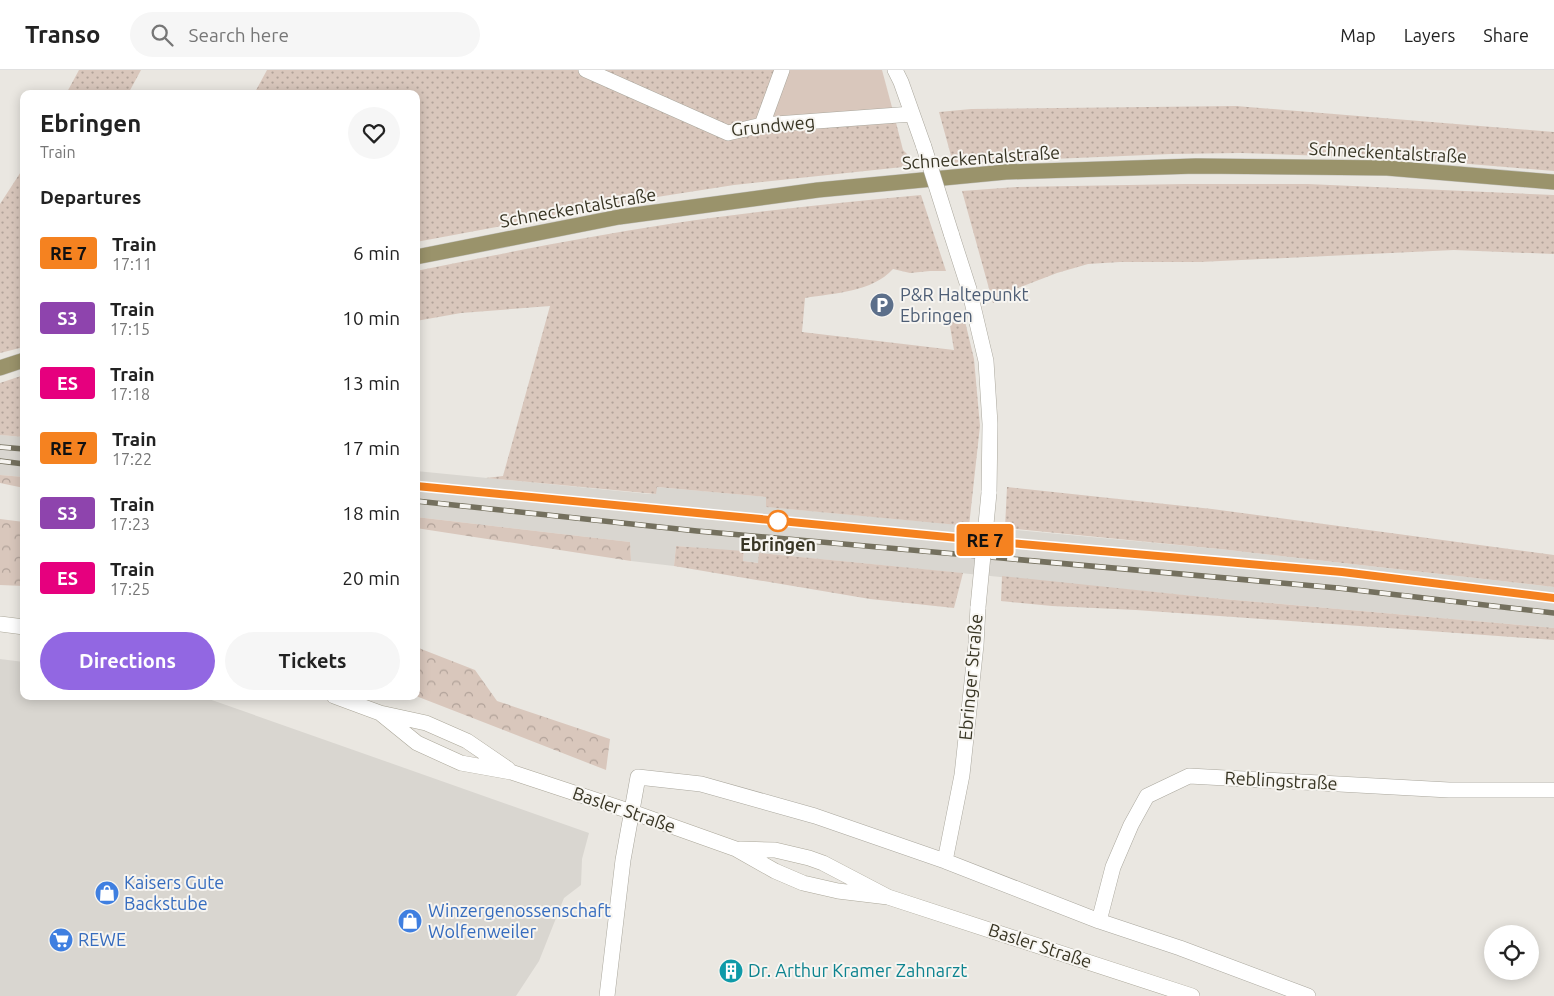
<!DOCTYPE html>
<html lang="en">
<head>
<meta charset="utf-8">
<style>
	:root { --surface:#fff; --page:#f6f6f6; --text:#222; --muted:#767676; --line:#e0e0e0; --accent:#9267e2 }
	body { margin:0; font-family:Ubuntu,sans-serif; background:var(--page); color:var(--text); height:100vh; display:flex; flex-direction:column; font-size:19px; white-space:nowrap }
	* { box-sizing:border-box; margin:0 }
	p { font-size:16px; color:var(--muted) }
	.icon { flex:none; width:28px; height:28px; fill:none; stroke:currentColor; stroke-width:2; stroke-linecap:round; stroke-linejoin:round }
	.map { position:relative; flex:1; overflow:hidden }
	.side { position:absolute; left:20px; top:20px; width:400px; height:610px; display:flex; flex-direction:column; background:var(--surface); border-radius:10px; box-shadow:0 2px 12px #0003 }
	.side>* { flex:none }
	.badge { padding:0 10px; border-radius:4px; font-size:18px; line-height:32px }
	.tools { position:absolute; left:1484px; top:855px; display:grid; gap:10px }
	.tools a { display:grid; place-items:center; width:55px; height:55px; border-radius:50%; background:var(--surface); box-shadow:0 2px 12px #0003; font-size:25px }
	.map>.badge { position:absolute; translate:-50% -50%; box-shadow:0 0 0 2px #fff }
	h2 { padding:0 20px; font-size:19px; line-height:45px }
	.round { display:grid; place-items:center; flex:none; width:52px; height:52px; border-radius:26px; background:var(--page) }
	.headline { display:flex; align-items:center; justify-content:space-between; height:85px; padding:0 20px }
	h1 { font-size:24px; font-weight:600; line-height:38px }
	.cta { display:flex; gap:10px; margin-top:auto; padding:10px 20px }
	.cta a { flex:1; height:58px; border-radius:30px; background:var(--accent); color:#fff; font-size:20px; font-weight:600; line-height:58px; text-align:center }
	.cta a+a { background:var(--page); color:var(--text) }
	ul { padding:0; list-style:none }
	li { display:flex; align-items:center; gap:15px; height:65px; padding:0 20px }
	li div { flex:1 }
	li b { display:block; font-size:19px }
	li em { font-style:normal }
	li .badge { min-width:55px; font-weight:700; text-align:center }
	header { display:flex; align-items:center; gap:30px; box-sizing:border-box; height:70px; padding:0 25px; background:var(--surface); border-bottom:1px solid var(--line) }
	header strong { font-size:24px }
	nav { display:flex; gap:28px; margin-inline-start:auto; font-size:18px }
	.search { width:350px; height:45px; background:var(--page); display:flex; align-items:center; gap:12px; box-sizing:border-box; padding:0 18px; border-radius:28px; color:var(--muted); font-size:19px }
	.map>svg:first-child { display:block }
	.built { fill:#d9d6d0 }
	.grass { fill:url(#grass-dots) }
	.forest { fill:url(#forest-crowns) }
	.park { fill:#d9c7bc }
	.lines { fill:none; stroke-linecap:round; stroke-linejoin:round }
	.minor-casing { stroke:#aaa79d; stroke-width:16 }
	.secondary-casing { stroke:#aba799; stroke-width:16 }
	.primary-casing { stroke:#c3c2bd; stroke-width:16 }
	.minor { stroke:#fff; stroke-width:15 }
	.secondary { stroke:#fff; stroke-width:15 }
	.primary { stroke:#9a936b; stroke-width:15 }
	.rail-casing { stroke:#74705e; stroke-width:5.5 }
	.rail { stroke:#f7f5f1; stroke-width:4; stroke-dasharray:11; stroke-linecap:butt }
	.minor-bridge-casing { stroke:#aaa79d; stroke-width:16; stroke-linecap:butt }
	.minor-bridge { stroke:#fff; stroke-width:15 }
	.line-casing { stroke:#fff; stroke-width:11 }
	.line { stroke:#f58220; stroke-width:8 }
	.stop-dot { fill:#fff; stroke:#f58220; stroke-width:2.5 }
	.labels { text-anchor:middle; stroke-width:4; stroke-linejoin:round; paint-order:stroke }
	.street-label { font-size:18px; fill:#383524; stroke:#f7f5f1 }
	.service-label { font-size:18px; fill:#4e5e75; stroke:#f7f5f1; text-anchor:start }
	.stop-label { font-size:18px; font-weight:bold; fill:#383524; stroke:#f7f5f1 }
	.shop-label { font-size:18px; fill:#366cbe; stroke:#f7f5f1; text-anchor:start }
	.culture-label { font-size:18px; fill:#0d838f; stroke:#f7f5f1; text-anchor:start }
</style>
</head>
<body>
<header>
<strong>Transo</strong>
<div class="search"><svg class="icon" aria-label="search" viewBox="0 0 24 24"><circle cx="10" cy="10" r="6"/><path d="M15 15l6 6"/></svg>Search here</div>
<nav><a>Map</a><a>Layers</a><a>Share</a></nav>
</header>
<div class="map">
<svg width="1554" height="926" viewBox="0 0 1554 926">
	<defs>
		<pattern id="grass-dots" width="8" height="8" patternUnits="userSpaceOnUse" patternTransform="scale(1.25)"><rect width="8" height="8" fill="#d9c7bc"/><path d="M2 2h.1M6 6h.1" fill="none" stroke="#b1a299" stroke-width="1.8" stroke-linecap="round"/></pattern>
		<pattern id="forest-crowns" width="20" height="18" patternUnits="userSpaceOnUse" patternTransform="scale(1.25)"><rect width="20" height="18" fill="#d9c7bc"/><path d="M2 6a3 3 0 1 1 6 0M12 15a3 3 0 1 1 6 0" fill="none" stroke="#b1a299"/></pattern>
	</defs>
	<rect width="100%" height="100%" fill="#eae7e1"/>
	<path class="built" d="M0 365 24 367V407L0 405Z
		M416 401 649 424H656V417L713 422 766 427 767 437 1220 479 1554 517V558L1223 529 760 483 759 493 743 491 744 482 678 476H676L674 496 631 491 630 472 416 447Z
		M0 589 24 592V626H198L206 628 589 763 582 789 581 815 564 828 539 891 516 926H0Z"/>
	<path class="grass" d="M79 0H141L128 24H66Z
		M267 0H789L893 41 903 80 908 85 912 96 734 115 657 127 416 172V24H254Z
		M1236 36 1554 62V101L1410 89 1241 83 1171 84 953 93 939 42 971 39Z
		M24 97V277L0 283V134Z
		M1184 114H1308L1554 125V184L1454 180 1200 192H1120L1088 194 1057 203 1013 220 993 233 962 121 1016 117Z
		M921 125 946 201H930L910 203 893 199C872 222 835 223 805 228L802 262 954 280 948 244 963 243 974 289 980 356 969 456 766 437V427L657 417 656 424 486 408 503 406 550 236 461 243 416 251V201C500 184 584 167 669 154 753 141 837 133 921 125Z
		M24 305V367L0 365V313Z
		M1007 417 1212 439 1554 485V517L1220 479 1005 458Z
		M676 476 744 481 743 491 758 493 759 483 963 503 954 538 870 529 674 496Z
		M1002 506 1223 529 1554 558V570L1136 540 1052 536 1001 531Z"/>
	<path class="forest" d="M0 405 24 407V418L0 413Z
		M416 447 630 472 631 491 416 458Z
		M0 449 24 452V516L0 515Z
		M416 577 475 600 497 631 610 669 606 700 416 626Z"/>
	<path class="park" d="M789 0H882L893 41 784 48 778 43 776 37Z"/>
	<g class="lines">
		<defs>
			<path id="minor" d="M586 0 728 63 762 55 912 44
				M895 0 901 12 924 77
				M762 55 782 0
				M951 163 969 219 986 291 990 354 989 423
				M945 791 962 705 976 575 978 537
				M1099 851 1113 797 1131 755 1147 726 1189 706 1449 720H1554
				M607 926 623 790 638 707 701 714 815 746 945 791 1099 851 1180 878 1308 926"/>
			<path id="secondary" d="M0 554 24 557
				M334 626 380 643 426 653 467 671 508 699
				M380 643 417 673 461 693 511 702 632 742 736 779 775 801 803 813 838 821 888 827
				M740 779 775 780 809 788 823 793 888 827 1192 926"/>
			<path id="primary" d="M416 187 619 147 818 120 1006 102 1196 96 1387 98 1554 112
				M0 298 24 290"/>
		</defs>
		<use href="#minor" class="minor-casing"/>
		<use href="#secondary" class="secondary-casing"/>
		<use href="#primary" class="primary-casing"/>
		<use href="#minor" class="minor"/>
		<use href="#secondary" class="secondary"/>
		<use href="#primary" class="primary"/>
		<defs>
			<path id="rail" d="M0 377 24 379
				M0 391 24 394
				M416 416 889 461 1342 502 1554 527
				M416 431 697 461 1338 518 1554 543"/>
		</defs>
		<use href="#rail" class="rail-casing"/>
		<use href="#rail" class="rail"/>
		<defs>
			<path id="minor-bridge" d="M924 77 951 163
				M978 537 989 423"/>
		</defs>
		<use href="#minor-bridge" class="minor-bridge-casing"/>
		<use href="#minor-bridge" class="minor-bridge"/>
	</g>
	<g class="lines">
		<defs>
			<path id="line" d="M416 416 1021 474 1342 502 1554 528"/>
		</defs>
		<use href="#line" class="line-casing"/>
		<use href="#line" class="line"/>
	</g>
	<defs>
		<symbol id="parking-disc" viewBox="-11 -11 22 22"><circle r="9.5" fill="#5c6f8a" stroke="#f7f5f1"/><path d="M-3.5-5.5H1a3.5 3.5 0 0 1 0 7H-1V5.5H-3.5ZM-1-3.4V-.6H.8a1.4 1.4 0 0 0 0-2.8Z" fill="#fff"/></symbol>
		<symbol id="shop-disc" viewBox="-11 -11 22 22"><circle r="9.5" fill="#3f7fe0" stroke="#f7f5f1"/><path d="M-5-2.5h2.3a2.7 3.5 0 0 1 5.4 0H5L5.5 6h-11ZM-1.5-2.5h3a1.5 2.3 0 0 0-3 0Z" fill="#fff"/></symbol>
		<symbol id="supermarket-disc" viewBox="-11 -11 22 22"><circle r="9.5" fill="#3f7fe0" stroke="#f7f5f1"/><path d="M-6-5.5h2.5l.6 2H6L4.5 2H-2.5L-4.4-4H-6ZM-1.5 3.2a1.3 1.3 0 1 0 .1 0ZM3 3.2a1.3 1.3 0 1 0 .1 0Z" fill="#fff"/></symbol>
		<symbol id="building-disc" viewBox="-11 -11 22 22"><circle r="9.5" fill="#0f9aa8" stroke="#f7f5f1"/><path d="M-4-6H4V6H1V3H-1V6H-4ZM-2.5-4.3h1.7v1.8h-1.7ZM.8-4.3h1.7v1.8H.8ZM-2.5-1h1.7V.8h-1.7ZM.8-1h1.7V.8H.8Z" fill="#fff"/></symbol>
	</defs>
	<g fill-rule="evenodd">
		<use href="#parking-disc" x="868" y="221" width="28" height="28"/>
		<use href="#shop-disc" x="93" y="809" width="28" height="28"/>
		<use href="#shop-disc" x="396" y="837" width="28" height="28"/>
		<use href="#supermarket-disc" x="47" y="856" width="28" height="28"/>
		<use href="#building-disc" x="717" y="887" width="28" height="28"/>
	</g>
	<circle class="stop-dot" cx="778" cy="451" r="10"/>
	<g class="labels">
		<g class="street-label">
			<text transform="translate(773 56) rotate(-6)" y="6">Grundweg</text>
			<text transform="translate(1388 83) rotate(3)" y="6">Schneckentalstraße</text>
			<text transform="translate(981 88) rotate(-4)" y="6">Schneckentalstraße</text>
			<text transform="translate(578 138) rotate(-10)" y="6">Schneckentalstraße</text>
			<text transform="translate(971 607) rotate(-85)" y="6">Ebringer Straße</text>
			<text transform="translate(1281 711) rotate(3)" y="6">Reblingstraße</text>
			<text transform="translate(624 740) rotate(19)" y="6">Basler Straße</text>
			<text transform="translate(1040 876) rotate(18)" y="6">Basler Straße</text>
		</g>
		<g class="service-label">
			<text x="900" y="231">P&amp;R Haltepunkt<tspan x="900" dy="21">Ebringen</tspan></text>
		</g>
		<g class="stop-label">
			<text x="778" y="481">Ebringen</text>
		</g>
		<g class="shop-label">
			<text x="124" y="819">Kaisers Gute<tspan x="124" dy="21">Backstube</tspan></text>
			<text x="428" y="847">Winzergenossenschaft<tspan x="428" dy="21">Wolfenweiler</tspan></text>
			<text x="78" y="876">REWE</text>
		</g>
		<g class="culture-label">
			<text x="748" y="907">Dr. Arthur Kramer Zahnarzt</text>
		</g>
	</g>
</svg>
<div class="tools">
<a><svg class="icon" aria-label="locate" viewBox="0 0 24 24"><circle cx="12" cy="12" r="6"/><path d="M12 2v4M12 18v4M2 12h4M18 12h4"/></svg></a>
</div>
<b class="badge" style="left:985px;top:470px;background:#f58220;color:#111">RE 7</b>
<section class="side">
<div class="headline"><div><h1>Ebringen</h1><p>Train</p></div><a class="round"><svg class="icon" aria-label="heart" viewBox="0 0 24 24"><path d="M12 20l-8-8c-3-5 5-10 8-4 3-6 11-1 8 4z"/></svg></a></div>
<h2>Departures</h2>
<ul>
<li><span class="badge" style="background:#f58220;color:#111">RE 7</span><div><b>Train</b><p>17:11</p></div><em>6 min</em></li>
<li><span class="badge" style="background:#8e44ad;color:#fff">S3</span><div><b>Train</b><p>17:15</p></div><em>10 min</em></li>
<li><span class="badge" style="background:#e6007e;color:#fff">ES</span><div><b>Train</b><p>17:18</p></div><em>13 min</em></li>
<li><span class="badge" style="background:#f58220;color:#111">RE 7</span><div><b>Train</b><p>17:22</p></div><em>17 min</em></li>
<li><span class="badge" style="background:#8e44ad;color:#fff">S3</span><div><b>Train</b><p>17:23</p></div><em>18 min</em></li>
<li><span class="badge" style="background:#e6007e;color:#fff">ES</span><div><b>Train</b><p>17:25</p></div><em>20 min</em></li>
</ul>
<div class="cta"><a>Directions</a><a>Tickets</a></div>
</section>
</div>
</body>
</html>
